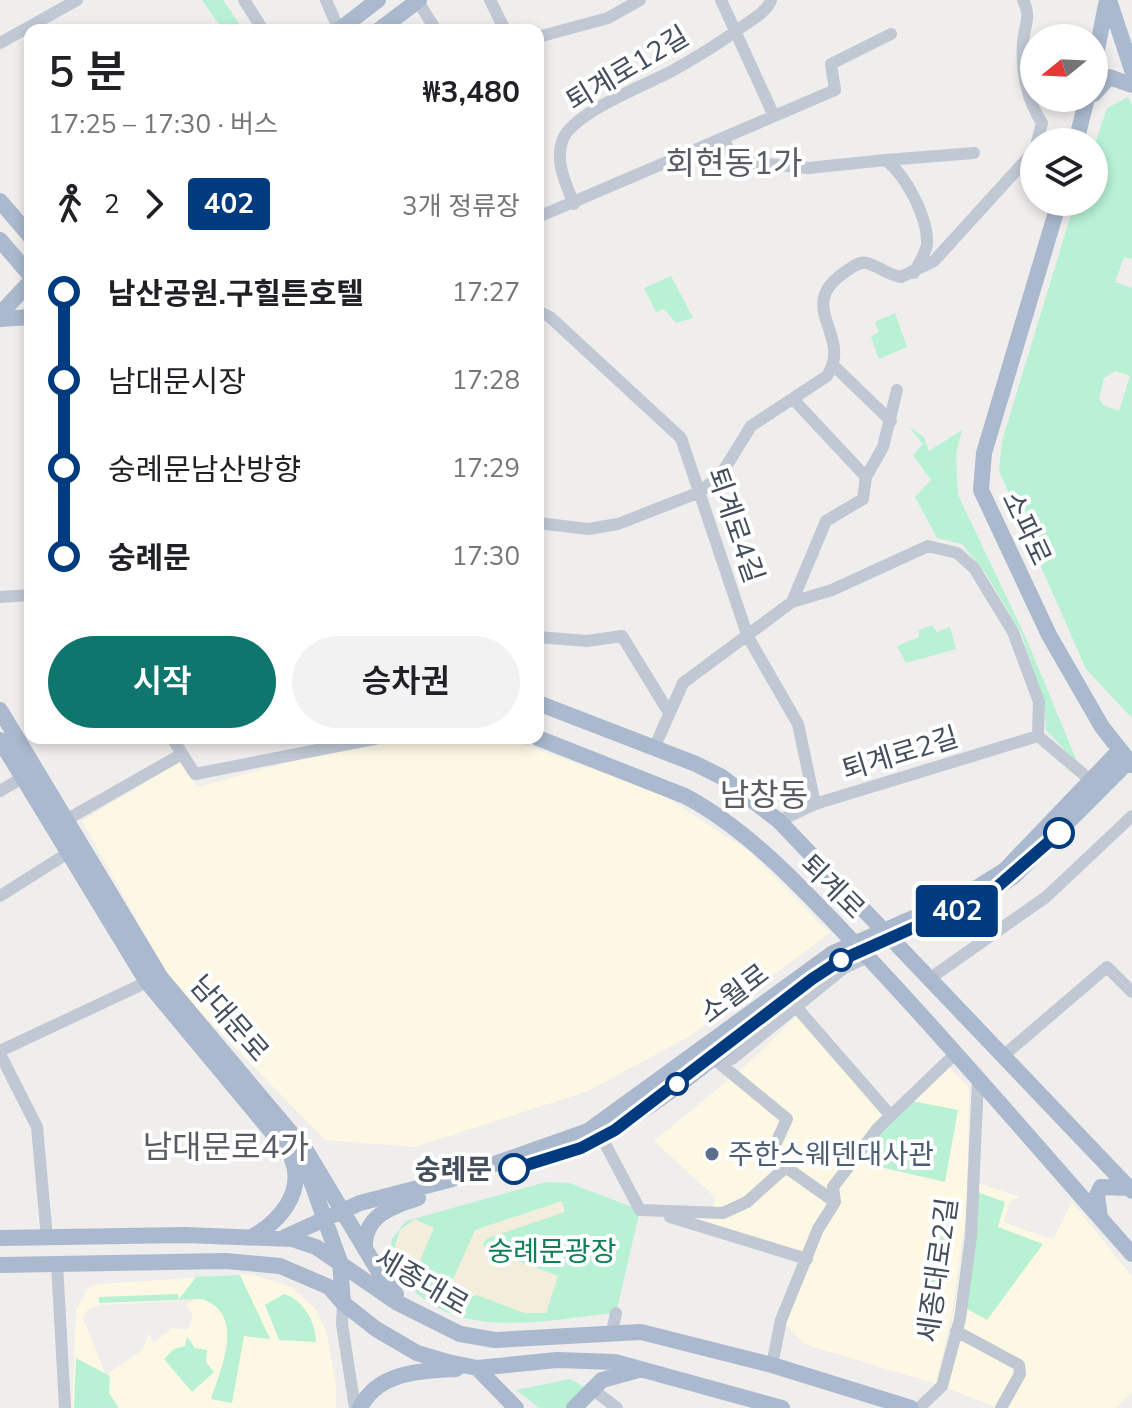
<!DOCTYPE html>
<html lang="ko">
<head>
<meta charset="utf-8">
<style>
	:root { --surface:#fff; --page:#f2f2f2; --text:#202124; --muted:#757577; --accent:#0f766e }
	body { margin:0; font-family:"Nunito Sans","Noto Sans KR",sans-serif; background:var(--page); color:var(--text); height:100vh; display:flex; flex-direction:column; font-size:30px; white-space:nowrap }
	* { box-sizing:border-box; margin:0 }
	p { font-size:26px; color:var(--muted) }
	.icon { flex:none; width:44px; height:44px; fill:none; stroke:currentColor; stroke-width:2; stroke-linecap:round; stroke-linejoin:round }
	.map { position:relative; flex:1; overflow:hidden }
	.sheet { position:absolute; left:24px; top:24px; width:520px; height:720px; display:flex; flex-direction:column; background:var(--surface); border-radius:16px; box-shadow:0 4px 12px #0003 }
	.sheet>* { flex:none }
	.badge { padding:0 16px; border-radius:6px; font-size:28px; line-height:52px }
	.needle { width:52px; rotate:252deg }
	.tools { position:absolute; left:1020px; top:24px; display:grid; gap:16px }
	.tools a { display:grid; place-items:center; width:88px; height:88px; border-radius:50%; background:var(--surface); box-shadow:0 4px 12px #0003; font-size:40px }
	.map>.badge { position:absolute; translate:-50% -50%; box-shadow:0 0 0 4px #fff }
	.legs { display:flex; align-items:center; gap:12px; height:88px; padding:0 24px; font-size:26px }
	.legs p { margin-inline-start:auto }
	.headline { display:flex; align-items:center; justify-content:space-between; height:136px; padding:0 24px }
	h1 { font-size:44px; font-weight:600; line-height:60px }
	.button { display:flex; gap:16px; margin-top:auto; padding:16px 24px }
	.button a { flex:1; height:92px; border-radius:48px; background:var(--accent); color:#fff; font-size:32px; font-weight:600; line-height:92px; text-align:center }
	.button a+a { background:var(--page); color:var(--text) }
	ul { padding:0 24px; list-style:none }
	li { display:flex; align-items:center; gap:28px; height:88px; font-size:30px }
	li i { display:grid; place-items:center; width:12px; height:100%; margin:0 10px; background:currentColor }
	li i::after { content:''; width:20px; height:20px; margin:-10px; border:6px solid; border-radius:50%; background:var(--surface) }
	li p { margin-inline-start:auto }
	li:first-child i { background:linear-gradient(#0000 50%,currentColor 0) }
	li:last-child i { background:linear-gradient(currentColor 50%,#0000 0) }
	.map>svg:first-child { display:block }
	.commercial { fill:#fdf8e4; fill-rule:evenodd }
	.green { fill:#b8f1d4; fill-rule:evenodd }
	.sand { fill:#f3eedc }
	.lines { fill:none; stroke-linecap:round; stroke-linejoin:round }
	.minor { stroke:#bfc8d3; stroke-width:12 }
	.major { stroke:#abb9ce; stroke-width:16 }
	.major-bridge { stroke:#abb9ce; stroke-width:16 }
	.line-1-casing { stroke:#fff; stroke-width:18 }
	.line-1 { stroke:#003b80; stroke-width:12 }
	.stop-1-dot { fill:#fff; stroke:#003b80; stroke-width:4 }
	.service-dot { fill:#5c6f8a; stroke:#fff; stroke-width:3 }
	.labels { text-anchor:middle; stroke-width:8; stroke-linejoin:round; paint-order:stroke }
	.street-label { font-size:28px; fill:#444e5c; stroke:#fff }
	.service-label { font-size:28px; fill:#4e5e75; stroke:#fff; text-anchor:start }
	.stop-label { font-size:28px; font-weight:bold; fill:#444e5c; stroke:#fff; text-anchor:end }
	.park-label { font-size:28px; fill:#118155; stroke:#fff }
	.quarter-label { font-size:32px; fill:#595c63; stroke:#fff }
</style>
</head>
<body>
<div class="map">
<svg width="1132" height="1408" viewBox="0 0 1132 1408">
	<rect width="100%" height="100%" fill="#f0eded"/>
	<path class="commercial" d="M379 738H504L658 792 750 852 830 933 690 1036 588 1091 415 1147 325 1140 171 982 82 821 179 762 198 787Z
		M799 1013 891 1115 945 1063 969 1088 967 1208 952 1313 936 1384 804 1344 781 1320 807 1259 698 1226V1214L713 1213 715 1197 654 1141 751 1061Z
		M974 1182 1020 1197 1010 1201 1004 1222 1053 1240 1072 1202 1129 1273 1132 1278V1392L1116 1408H998L942 1386Z
		M252 1274 291 1287 315 1308 327 1334 336 1384V1408H72L76 1311 88 1288 98 1284ZM194 1300 186 1305 193 1316 188 1330 172 1328 154 1343 149 1333 142 1350 106 1375 83 1319 87 1310 100 1305Z"/>
	<path class="green" d="M202 0H223L244 30H223Z
		M1128 97 1132 105V259L1124 257 1115 282 1132 288V718L1086 669 999 471 1002 441 1073 208 1075 202H1094V147L1107 108ZM1115 371 1130 376 1119 411 1103 405 1099 398 1104 378Z
		M671 276 693 318 676 323 664 309 656 312 644 288Z
		M895 313 907 347 879 359 871 337 879 332 875 322Z
		M908 426 924 437 929 451 962 430 956 454 958 495 1026 638 1078 764 1046 730 1044 701 1021 633 986 574 962 544 937 538 915 497 931 480 913 455 923 444Z
		M932 625 937 632 950 627 956 649 906 663 897 646 919 637V630Z
		M907 1100 958 1110 945 1182 854 1161Z
		M546 1182 569 1183 640 1210 616 1313C549 1319 457 1343 407 1283 396 1268 389 1257 392 1239L406 1221Z
		M977 1192 1005 1202 998 1227 1043 1244 987 1320 967 1309Z
		M949 1210 955 1214 922 1328 912 1327Z
		M240 1275 270 1339 244 1336 232 1403 211 1399C221 1368 246 1314 202 1299L99 1303V1297L178 1294 179 1299 196 1277Z
		M284 1294C304 1300 316 1323 316 1342L279 1340 265 1305Z
		M187 1337 195 1348 207 1350 206 1362 214 1372 192 1392 164 1359 174 1349 185 1346Z
		M76 1358 110 1376 109 1393 119 1408H74Z
		M570 1379 586 1388 568 1408H539L516 1390Z"/>
	<path class="sand" d="M562 1201 565 1212 488 1238 483 1244 486 1249 558 1276 546 1313H524L477 1295 470 1297 469 1305 462 1307 450 1286 475 1230Z
		M415 1219 434 1228 418 1265 393 1252 400 1230Z"/>
	<g class="lines">
		<path class="minor" d="M244 0 263 30
			M326 0 339 30
			M417 0 436 30
			M490 0 505 30
			M721 0 774 116
			M1023 0C1032 17 1024 25 1023 43 1021 71 1027 100 1042 123L1037 142
			M538 37 608 18 640 0
			M0 43 77 0
			M724 140 735 161 808 168 886 160C906 176 928 217 927 244 926 253 918 265 914 273
			M886 160 974 153
			M574 204C566 184 554 161 563 139 574 112 646 85 672 71 695 58 719 44 740 28 750 21 767 12 771 0
			M538 217 835 90 831 64 891 34
			M538 311 550 317 681 438 748 637 798 724 815 804
			M834 366 891 421
			M793 399 866 477
			M538 523 588 529 618 524 700 492 722 473 751 426 827 376C854 335 793 307 845 272 852 267 859 261 867 263 880 267 888 275 901 277L934 261 1034 151
			M0 597 30 595
			M792 602 832 590 928 546 957 553 974 568 1013 632 1039 702 1038 736 1095 784
			M538 637 587 641 622 636 668 711
			M172 738 195 774 379 738
			M655 746 683 683 792 602 826 521 863 499 866 477 883 447 897 390
			M0 791 22 778
			M66 820 182 754
			M779 821 815 804 1038 736
			M0 896 68 853
			M929 979 1046 897 1132 816
			M797 1008 891 1116
			M0 1051 147 982
			M0 1054 37 1127 47 1238
			M1003 1056 1107 967 1132 992
			M713 1058 787 1119 770 1156 835 1202
			M713 1058 732 1059 844 968 868 957
			M602 1138 640 1210 723 1213 747 1202 786 1167
			M670 1217 807 1259
			M57 1263 65 1408
			M343 1303 342 1324 355 1408
			M956 1331 1019 1365 1020 1374 1001 1408
			M612 1332 616 1313
			M772 1365 781 1320 818 1229 835 1202 833 1187 878 1128 955 1054
			M591 1388 617 1408
			M919 1408 942 1386 960 1319 971 1236 978 1080"/>
		<path class="major" d="M1109 0 1132 70
			M339 30 378 0
			M379 30 419 0
			M1094 64 1107 0
			M1094 94 1109 77 1132 85
			M1076 142 1087 98
			M0 201 30 236
			M1059 202 984 453 981 490 1049 635 1102 727 1132 765
			M0 240 30 275
			M0 314 30 282
			M0 319 30 317
			M538 703 696 764 722 777 779 821 1132 1191
			M0 710 161 978 307 1152 382 1277 396 1294
			M538 738 685 796C753 832 809 896 862 951 955 1049 1042 1153 1132 1254
			M0 740 147 982 310 1178 340 1262 343 1303
			M969 906 1014 876 1128 762
			M904 922 959 899 1005 870 1119 751
			M536 1162C630 1134 704 1065 780 1004
			M1100 1217 1097 1195 1101 1187 1130 1188
			M252 1237C280 1221 305 1192 292 1159
			M285 1237 360 1203 449 1180 588 1131 833 953
			M0 1238 185 1235 292 1239 316 1247 396 1302 460 1334 495 1340 641 1332 772 1365 911 1408
			M365 1249C363 1216 392 1206 418 1198
			M0 1265 226 1261 280 1266 329 1287 343 1303 376 1329 417 1353 448 1362 477 1368 557 1360 615 1362 782 1408
			M477 1368 516 1408
			M360 1408C378 1371 421 1371 456 1369
			M574 1408 602 1380 635 1371"/>
		<path class="major-bridge" d="M833 953 904 922"/>
	</g>
	<g class="lines">
		<defs>
			<path id="line-1" d="M514 1169 581 1148 615 1130 812 979 841 960 989 894 1059 833"/>
		</defs>
		<use href="#line-1" class="line-1-casing"/>
		<use href="#line-1" class="line-1"/>
	</g>
	<g class="stop-1-dot">
		<circle cx="1059" cy="833" r="14"/>
		<circle cx="841" cy="960" r="10"/>
		<circle cx="677" cy="1084" r="10"/>
		<circle cx="514" cy="1169" r="14"/>
	</g>
	<circle class="service-dot" cx="712" cy="1154" r="8"/>
	<g class="labels">
		<g class="street-label">
			<text transform="translate(627 68) rotate(-31)" y="10">퇴계로12길</text>
			<text transform="translate(736 525) rotate(71)" y="10">퇴계로4길</text>
			<text transform="translate(1027 528) rotate(65)" y="10">소파로</text>
			<text transform="translate(900 753) rotate(-17)" y="10">퇴계로2길</text>
			<text transform="translate(833 886) rotate(45)" y="10">퇴계로</text>
			<text transform="translate(734 993) rotate(-37)" y="10">소월로</text>
			<text transform="translate(230 1018) rotate(49)" y="10">남대문로</text>
			<text transform="translate(937 1270) rotate(-82)" y="10">세종대로2길</text>
			<text transform="translate(422 1281) rotate(30)" y="10">세종대로</text>
		</g>
		<g class="service-label">
			<text x="728" y="1164">주한스웨덴대사관</text>
		</g>
		<g class="stop-label">
			<text x="492" y="1179">숭례문</text>
		</g>
		<g class="park-label">
			<text x="552" y="1261">숭례문광장</text>
		</g>
		<g class="quarter-label">
			<text x="734" y="174">회현동1가</text>
			<text x="764" y="806">남창동</text>
			<text x="226" y="1158">남대문로4가</text>
		</g>
	</g>
</svg>
<div class="tools">
<a><svg class="needle" viewBox="-14 -14 28 28"><path d="M0-13l5 13h-10z" fill="#e53935"/><path d="M0 13l5-13h-10z" fill="#757577"/></svg></a>
<a><svg class="icon" aria-label="layers" viewBox="0 0 24 24"><path d="M12 4l9 5-9 5-9-5zM3 14l9 5 9-5"/></svg></a>
</div>
<b class="badge" style="left:957px;top:911px;background:#003b80;color:#fff">402</b>
<section class="sheet">
<div class="headline"><div><h1>5 분</h1><p>17:25 – 17:30 · 버스</p></div><b>₩3,480</b></div>
<div class="legs"><svg class="icon" aria-label="walk" viewBox="0 0 24 24"><circle cx="13" cy="4" r="2"/><path d="M13 8l-2 6 4 7M11 14l-3 7M7 12l3-4h3l4 4"/></svg>2<svg class="icon" aria-label="forward" viewBox="0 0 24 24"><path d="M9 5l7 7-7 7"/></svg><b class="badge" style="background:#003b80;color:#fff">402</b><p>3개 정류장</p></div>
<ul>
<li><i style="color:#003b80"></i><b>남산공원.구힐튼호텔</b><p>17:27</p></li>
<li><i style="color:#003b80"></i><span>남대문시장</span><p>17:28</p></li>
<li><i style="color:#003b80"></i><span>숭례문남산방향</span><p>17:29</p></li>
<li><i style="color:#003b80"></i><b>숭례문</b><p>17:30</p></li>
</ul>
<div class="button"><a>시작</a><a>승차권</a></div>
</section>
</div>
</body>
</html>
